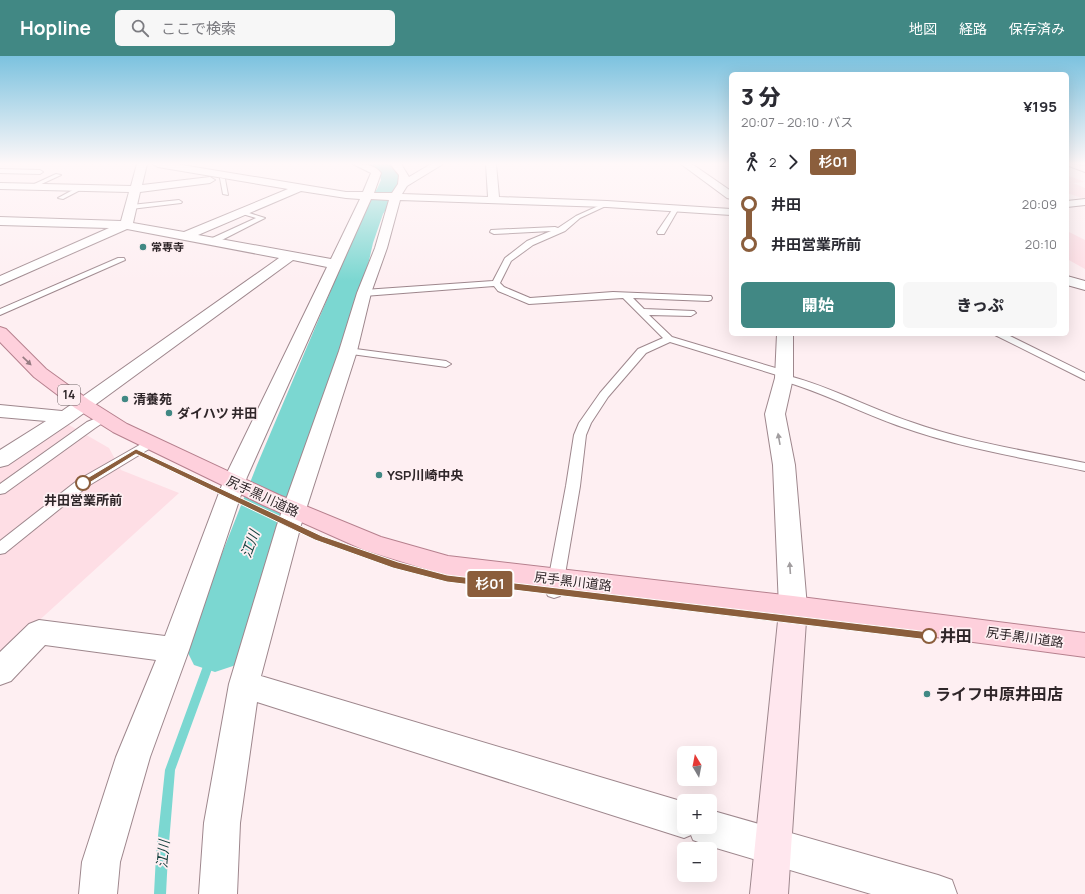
<!DOCTYPE html>
<html lang="ja">
<head>
<meta charset="utf-8">
<style>
	:root { --surface:#fff; --page:#f7f7f7; --text:#2b2b33; --muted:#7c7c81; --accent:#418884 }
	body { margin:0; font-family:Manrope,"Noto Sans JP",sans-serif; background:var(--page); color:var(--text); height:100vh; display:flex; flex-direction:column; font-size:15px; white-space:nowrap }
	* { box-sizing:border-box; margin:0 }
	p { font-size:13px; color:var(--muted) }
	.icon { flex:none; width:22px; height:22px; fill:none; stroke:currentColor; stroke-width:2; stroke-linecap:round; stroke-linejoin:round }
	.map { position:relative; flex:1; overflow:hidden }
	.panel { position:absolute; left:729px; top:16px; width:340px; height:264px; display:flex; flex-direction:column; background:var(--surface); border-radius:6px; box-shadow:0 4px 16px #0002 }
	.panel>* { flex:none }
	.badge { padding:0 8px; border-radius:3px; font-size:14px; line-height:26px }
	.needle { width:26px; rotate:350deg }
	.tools { position:absolute; left:677px; top:690px; display:grid; gap:8px }
	.tools a { display:grid; place-items:center; width:40px; height:40px; border-radius:6px; background:var(--surface); box-shadow:0 4px 16px #0002; font-size:20px }
	.map>.badge { position:absolute; translate:-50% -50%; box-shadow:0 0 0 2px #fff }
	.legs { display:flex; align-items:center; gap:6px; height:44px; padding:0 12px; font-size:13px }
	.legs p { margin-inline-start:auto }
	.summary { display:flex; align-items:center; justify-content:space-between; height:68px; padding:0 12px }
	h1 { font-size:22px; font-weight:800; line-height:30px }
	.cta { display:flex; gap:8px; margin-top:auto; padding:8px 12px }
	.cta a { flex:1; height:46px; border-radius:6px; background:var(--accent); color:#fff; font-size:16px; font-weight:800; line-height:46px; text-align:center }
	.cta a+a { background:var(--page); color:var(--text) }
	ul { padding:0 12px; list-style:none }
	li { display:flex; align-items:center; gap:14px; height:40px; font-size:15px }
	li i { display:grid; place-items:center; width:6px; height:100%; margin:0 5px; background:currentColor }
	li i::after { content:''; width:10px; height:10px; margin:-5px; border:3px solid; border-radius:50%; background:var(--surface) }
	li p { margin-inline-start:auto }
	li:first-child i { background:linear-gradient(#0000 50%,currentColor 0) }
	li:last-child i { background:linear-gradient(currentColor 50%,#0000 0) }
	header { display:flex; align-items:center; gap:24px; box-sizing:border-box; height:56px; padding:0 20px; background:var(--accent); color:#fff }
	header strong { font-size:19px }
	nav { display:flex; gap:22px; margin-inline-start:auto; font-size:14px }
	.search { width:280px; height:36px; background:var(--page); display:flex; align-items:center; gap:10px; box-sizing:border-box; padding:0 14px; border-radius:6px; color:var(--muted); font-size:15px }
	.map>svg:first-child { display:block }
	.built { fill:#fedee5 }
	.lines { fill:none; stroke-linecap:round; stroke-linejoin:round }
	.stream { fill:#7bd7d1; fill-rule:evenodd }
	.river { fill:#7bd7d1; fill-rule:evenodd }
	.lane-casing { stroke:#9e878d; stroke-width:2 }
	.street-casing { stroke:#9e878d; stroke-width:2 }
	.secondary-casing { stroke:#9e878d; stroke-width:2 }
	.primary-casing { stroke:#b6808e; stroke-width:2 }
	.lane { fill:#fff; fill-rule:evenodd }
	.street { fill:#fff; fill-rule:evenodd }
	.secondary { fill:#ffe7ee; fill-rule:evenodd }
	.primary { fill:#fed0dc; fill-rule:evenodd }
	.oneway { fill:#967b82 }
	.oneway2 { fill:#a19d9f }
	.line-1 { fill:#8b5e3c; stroke:#fff }
	.poi-dot { fill:#418884; stroke:#feeff2; stroke-width:1.5 }
	.stop-1-dot { fill:#fff; stroke:#8b5e3c; stroke-width:2 }
	.labels { text-anchor:middle; stroke-width:3.5; stroke-linejoin:round; paint-order:stroke }
	.far-poi-label { font-size:11px; font-weight:bold; fill:#2f2629; stroke:#feeff2; text-anchor:start }
	.shield { fill:#feeff2; stroke:#6d6265; stroke-width:1 }
	.shield-label { font-size:12px; font-weight:bold; fill:#2f2629 }
	.poi-label { font-size:13px; font-weight:bold; fill:#2f2629; stroke:#feeff2; text-anchor:start }
	.street-label { font-size:13px; fill:#2f2629; stroke:#feeff2 }
	.stop-label { font-size:13px; font-weight:bold; fill:#2f2629; stroke:#feeff2 }
	.water-label { font-size:14px; font-style:italic; fill:#123e3b; stroke:#feeff2 }
	.near-stop-label { font-size:16px; font-weight:bold; fill:#2f2629; stroke:#feeff2; text-anchor:start }
	.near-poi-label { font-size:16px; font-weight:bold; fill:#2f2629; stroke:#feeff2; text-anchor:start }
</style>
</head>
<body>
<header>
<strong>Hopline</strong>
<div class="search"><svg class="icon" aria-label="search" viewBox="0 0 24 24"><circle cx="10" cy="10" r="6"/><path d="M15 15l6 6"/></svg>ここで検索</div>
<nav><a>地図</a><a>経路</a><a>保存済み</a></nav>
</header>
<div class="map">
<svg width="1085" height="838" viewBox="0 0 1085 838">
	<rect width="100%" height="100%" fill="#feeff2"/>
	<path class="built" d="M1067 119 1085 126 1073 127 1085 132V143L1067 137Z
		M1067 175 1085 184V213L1067 203Z
		M69 369 109 392 121 414 179 437 22 580 0 603V408L55 372Z"/>
	<g class="lines">
		<path class="stream" d="M215 587 218 588 220 591 175 714 168 799 166 838H154L156 799 165 714 210 591 212 588Z"/>
		<path class="river" d="M368 108H393L399 117 401 124 399 134 383 158 373 187 364 227 301 409 245 591 236 609 215 616 194 609 185 591 257 409 334 227 347 187 359 158 377 133 381 124 379 117 371 112Z"/>
		<defs>
			<path id="lane" d="M0 113 40 114 43 116 40 118 0 117Z
				M56 118 61 119 35 131 30 130Z
				M220 122 225 123 228 139 223 138Z
				M82 129 85 131 84 132 63 143 58 142Z
				M179 144 182 146 181 147 131 153 128 151 131 149Z
				M605 147 610 148 580 162 565 175 533 189 511 205 500 227 504 231 530 242 613 236 711 240 712 242 711 244 708 245 633 242 644 253 694 255 696 257 691 260 649 259 672 281 789 316 790 318 789 320C831 331 869 352 911 366 967 386 1027 395 1085 407V415C1024 402 961 392 902 371 861 357 823 336 780 324L779 322 780 320 670 286 646 297 608 341 591 367 586 379 580 430 562 536 560 540 554 542 548 540 546 536 566 430 574 379 579 367 600 337 638 293 663 282 623 242 529 248 498 235 494 230 364 240 360 237 364 234 493 225 505 202 527 185 551 175 494 178 490 176 491 174 555 171 558 172 576 160Z
				M674 151 679 152 664 178H658L657 176Z
				M239 155H243L265 162 214 188H208V184L256 162 239 157Z
				M118 202H124L125 204 0 259V253Z
				M993 278H1006L1085 317V324Z
				M348 292 446 305 451 308 446 311 344 297 343 295 344 293Z
				M104 359 108 360 110 362 95 372 5 437 0 438V428L87 366Z
				M150 383 154 384 156 387 154 390 88 430 5 497 0 498V485L78 424Z"/>
			<path id="street" d="M137 108H147L142 129 210 121 215 124 210 127 140 136 133 167 184 176 288 133 158 111 153 108H176L346 136H363L371 117 353 108C364 108 374 108 381 117L374 137H392L398 128 399 119 390 108H401L409 121 431 108H443L407 130 402 138 488 141 486 108H496L499 141 607 145 731 153V159L607 151 400 144 387 192 371 237 357 295 301 469 261 620 684 746V771H710V754L938 819 952 824 957 838H871L706 789 693 784 691 779 684 782 257 646 240 767 237 838H199L204 767 229 628 277 469 339 295 357 237 375 192 389 144 371 143 247 421 189 594 150 701 120 806 117 838H79L82 806 116 701 156 604 45 589 11 625 0 629V596L29 568 39 564 165 580 225 421 327 211 293 204 73 365 8 409 0 411V394L46 365 0 361V349L62 355 279 202 127 173 0 229V220L109 172 0 169V161L121 165 129 136 0 133V127L131 130ZM301 135 346 142 360 143 331 203 198 179Z
				M681 108H692L731 135V143L727 142Z
				M1085 143V149L1067 151V145Z
				M1067 220 1085 225V234L1067 229Z
				M777 278H793V322L785 358 795 409 807 551 806 565 802 573 792 576 782 573 778 565 779 551 773 409 765 358 775 322Z"/>
			<path id="secondary" d="M1067 108 1085 110V116L1069 110Z
				M792 554 802 557 806 565 788 838H750L778 565 782 557Z"/>
			<path id="primary" d="M0 271 6 273 46 313 89 344 127 368 279 439 381 481 448 500 793 540 1085 577V601L793 562 448 520 364 494 263 449 113 376 75 352 34 321 0 286Z"/>
		</defs>
		<use href="#lane" class="lane-casing"/>
		<use href="#street" class="street-casing"/>
		<use href="#secondary" class="secondary-casing"/>
		<use href="#primary" class="primary-casing"/>
		<use href="#lane" class="lane"/>
		<use href="#street" class="street"/>
		<use href="#secondary" class="secondary"/>
		<use href="#primary" class="primary"/>
	</g>
	<defs><path id="oneway-solid" d="M-6-.8H1V-3.2L6.5 0L1 3.2V.8H-6Z"/></defs>
	<use class="oneway" href="#oneway-solid" transform="translate(27 305) rotate(44)"/>
	<g class="oneway2">
		<use href="#oneway-solid" transform="translate(779 383) rotate(-100)"/>
		<use href="#oneway-solid" transform="translate(790 512) rotate(-94)"/>
	</g>
	<linearGradient id="sky" x2="0" y2="1"><stop stop-color="#7cc2df"/><stop offset="0.48" stop-color="#fff8f9"/><stop offset="1" stop-color="#fff8f9" stop-opacity="0"/></linearGradient>
	<rect width="1085" height="225" fill="url(#sky)"/>
	<path class="line-1" d="M136 393 322 480 398 506 447 519 929 576 932 577 934 580 932 583 929 584 447 526 393 512 315 484 136 398 86 429 83 430 79 427Z"/>
	<g class="poi-dot">
		<circle cx="143" cy="191" r="4"/>
		<circle cx="125" cy="343" r="4"/>
		<circle cx="169" cy="357" r="4"/>
		<circle cx="379" cy="419" r="4"/>
		<circle cx="927" cy="638" r="4"/>
	</g>
	<g class="stop-1-dot">
		<circle cx="83" cy="427" r="7"/>
		<circle cx="929" cy="580" r="7"/>
	</g>
	<g class="labels">
		<g class="far-poi-label">
			<text x="151" y="195">常専寺</text>
		</g>
		<rect class="shield" x="58" y="329" width="22" height="20" rx="3"/>
		<g class="shield-label">
			<text x="69" y="343">14</text>
		</g>
		<g class="poi-label">
			<text x="133" y="348">清養苑</text>
			<text x="177" y="362">ダイハツ 井田</text>
			<text x="387" y="424">YSP川崎中央</text>
		</g>
		<g class="street-label">
			<text transform="translate(263 440) rotate(25)" y="5">尻手黒川道路</text>
			<text transform="translate(573 525) rotate(7)" y="5">尻手黒川道路</text>
			<text transform="translate(1025 581) rotate(8)" y="5">尻手黒川道路</text>
		</g>
		<g class="stop-label">
			<text x="83" y="449">井田営業所前</text>
		</g>
		<g class="water-label">
			<text transform="translate(250 488) rotate(-70)" y="5">江川</text>
			<text transform="translate(163 798) rotate(-85)" y="5">江川</text>
		</g>
		<g class="near-stop-label">
			<text x="940" y="586">井田</text>
		</g>
		<g class="near-poi-label">
			<text x="935" y="644">ライフ中原井田店</text>
		</g>
	</g>
</svg>
<div class="tools">
<a><svg class="needle" viewBox="-14 -14 28 28"><path d="M0-13l5 13h-10z" fill="#e53935"/><path d="M0 13l5-13h-10z" fill="#7c7c81"/></svg></a>
<a>+</a>
<a>−</a>
</div>
<b class="badge" style="left:490px;top:528px;background:#8b5e3c;color:#fff">杉01</b>
<section class="panel">
<div class="summary"><div><h1>3 分</h1><p>20:07 – 20:10 · バス</p></div><b>¥195</b></div>
<div class="legs"><svg class="icon" aria-label="walk" viewBox="0 0 24 24"><circle cx="13" cy="4" r="2"/><path d="M13 8l-2 6 4 7M11 14l-3 7M7 12l3-4h3l4 4"/></svg>2<svg class="icon" aria-label="forward" viewBox="0 0 24 24"><path d="M9 5l7 7-7 7"/></svg><b class="badge" style="background:#8b5e3c;color:#fff">杉01</b></div>
<ul>
<li><i style="color:#8b5e3c"></i><b>井田</b><p>20:09</p></li>
<li><i style="color:#8b5e3c"></i><b>井田営業所前</b><p>20:10</p></li>
</ul>
<div class="cta"><a>開始</a><a>きっぷ</a></div>
</section>
</div>
</body>
</html>
